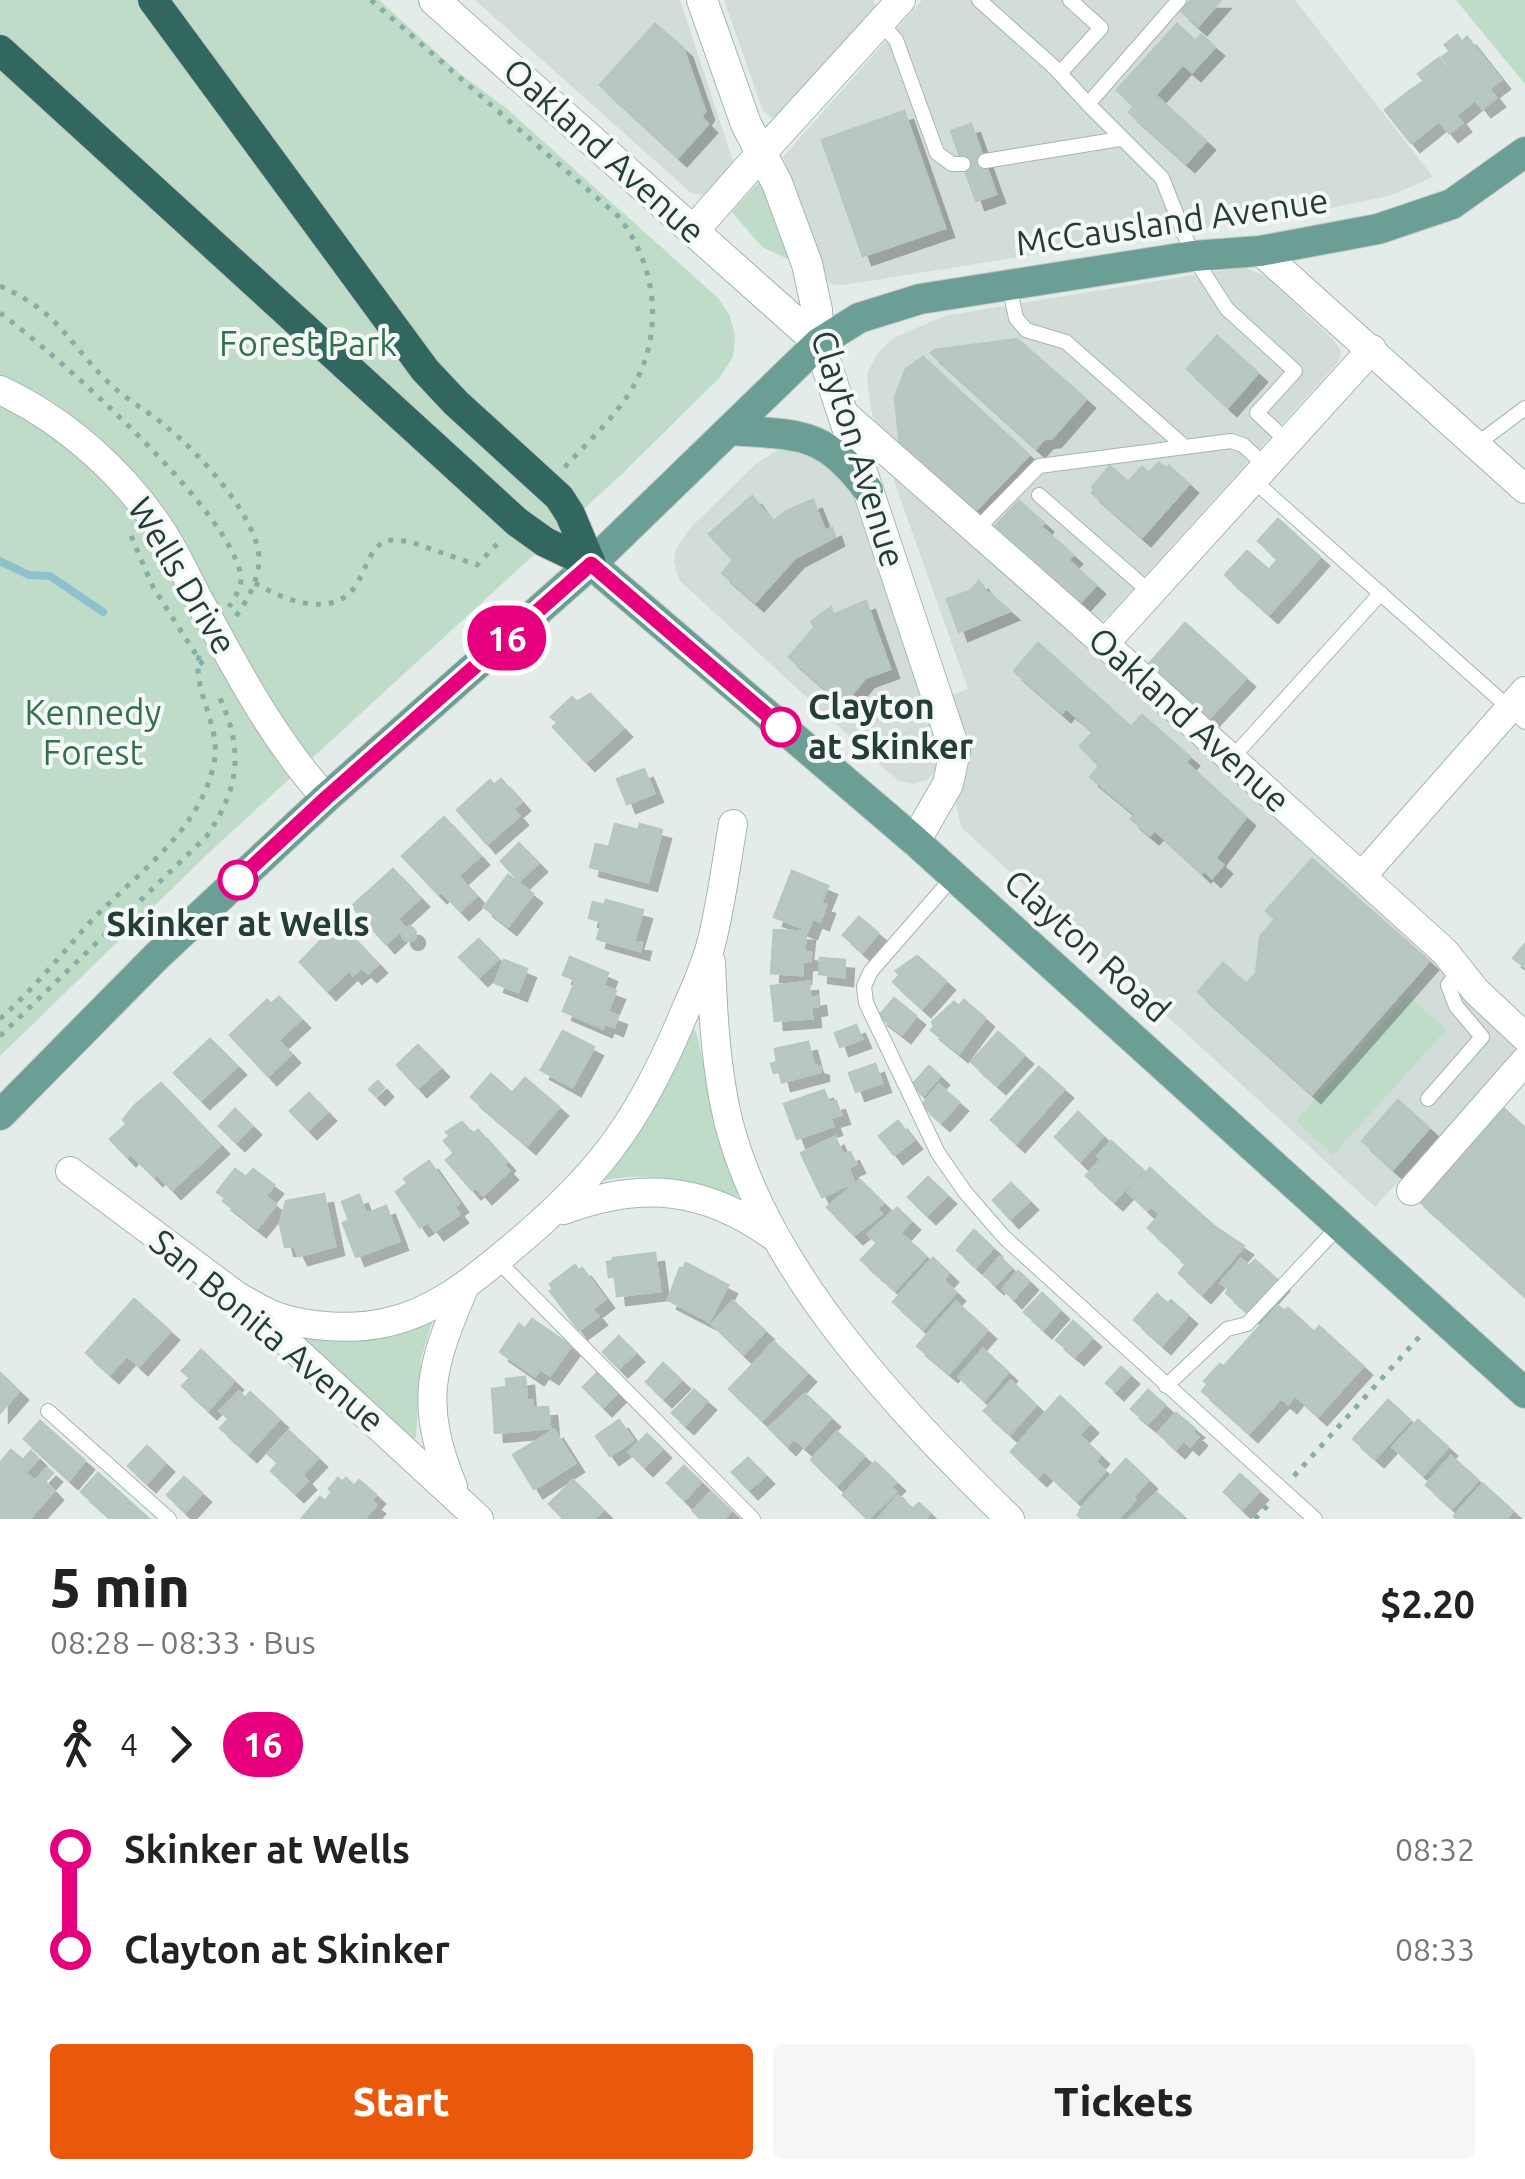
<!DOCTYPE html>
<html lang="en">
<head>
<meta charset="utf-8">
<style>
	:root { --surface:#fff; --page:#f6f6f6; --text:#222; --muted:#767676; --accent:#ea580c }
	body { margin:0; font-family:Ubuntu,sans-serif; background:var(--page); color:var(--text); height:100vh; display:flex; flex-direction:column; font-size:38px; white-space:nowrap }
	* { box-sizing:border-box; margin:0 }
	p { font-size:32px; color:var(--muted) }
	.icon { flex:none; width:55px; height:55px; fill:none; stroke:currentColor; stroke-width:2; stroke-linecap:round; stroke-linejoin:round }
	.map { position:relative; height:1519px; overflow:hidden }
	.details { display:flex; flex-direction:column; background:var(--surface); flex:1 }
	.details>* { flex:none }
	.badge { padding:0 20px; border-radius:32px; font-size:35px; line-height:65px }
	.map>.badge { position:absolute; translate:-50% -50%; box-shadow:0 0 0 5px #fff }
	.legs { display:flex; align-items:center; gap:15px; height:110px; padding:0 50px; font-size:32px }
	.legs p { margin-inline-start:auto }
	.headline { display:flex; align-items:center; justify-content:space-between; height:170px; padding:0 50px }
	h1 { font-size:55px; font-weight:800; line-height:75px }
	.action { display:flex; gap:20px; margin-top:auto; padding:20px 50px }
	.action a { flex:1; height:115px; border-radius:10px; background:var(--accent); color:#fff; font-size:40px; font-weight:800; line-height:115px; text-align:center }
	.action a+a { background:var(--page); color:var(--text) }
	ul { padding:0 50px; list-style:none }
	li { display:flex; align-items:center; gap:35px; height:100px; font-size:38px }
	li i { display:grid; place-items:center; width:15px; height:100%; margin:0 12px; background:currentColor }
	li i::after { content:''; width:25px; height:25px; margin:-12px; border:8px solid; border-radius:50%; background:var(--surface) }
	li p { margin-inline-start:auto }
	li:first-child i { background:linear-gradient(#0000 50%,currentColor 0) }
	li:last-child i { background:linear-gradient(currentColor 50%,#0000 0) }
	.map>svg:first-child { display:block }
	.built { fill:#d2dcd8 }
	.green { fill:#bedcc8 }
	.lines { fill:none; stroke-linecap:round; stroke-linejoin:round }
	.stream { stroke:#8fc0ce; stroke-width:8 }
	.building { fill:#b9c7c2; stroke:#b6c6c0; stroke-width:2.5; filter:url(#shadow) }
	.lane-casing { stroke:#a7b4b0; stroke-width:16 }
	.street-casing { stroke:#a7b4b0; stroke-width:30 }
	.secondary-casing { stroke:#a3b7b1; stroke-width:32 }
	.primary-casing { stroke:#c2c9c7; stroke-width:32 }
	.highway-casing { stroke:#c2c9c7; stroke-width:32 }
	.path { stroke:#86aea4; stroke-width:5; stroke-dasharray:5 8; stroke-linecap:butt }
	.lane { stroke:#fff; stroke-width:14 }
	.street { stroke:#fff; stroke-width:28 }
	.secondary { stroke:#fff; stroke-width:30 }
	.primary { stroke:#6b9f95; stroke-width:30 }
	.highway { stroke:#32675f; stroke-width:30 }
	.line-1-casing { stroke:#fff; stroke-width:22 }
	.line-1 { stroke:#e6007e; stroke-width:15 }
	.stop-1-dot { fill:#fff; stroke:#e6007e; stroke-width:5 }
	.labels { text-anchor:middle; stroke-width:8; stroke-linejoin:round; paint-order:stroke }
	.street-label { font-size:35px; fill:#243d38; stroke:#f4f9f7 }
	.park-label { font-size:35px; fill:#31714e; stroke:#f4f9f7 }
	.stop-label { font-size:35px; font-weight:bold; fill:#243d38; stroke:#f4f9f7; text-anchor:start }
</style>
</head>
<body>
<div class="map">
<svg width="1525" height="1519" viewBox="0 0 1525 1519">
	<defs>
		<filter id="shadow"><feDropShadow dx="9" dy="9" stdDeviation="0" flood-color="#0004"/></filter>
	</defs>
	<rect width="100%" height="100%" fill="#e4ece9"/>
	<path class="built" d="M475 0H680L734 164 703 195 690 192Z
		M724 0H873L877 10 778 118H772L763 111Z
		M922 0H1295L1433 177 1389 196 1335 207 843 285 831 284 825 279 783 157Z
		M1244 267 1265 276 1333 339 1341 351 1339 361 1109 616 1099 623 878 430 873 420 867 381 868 371 877 354 892 339 932 321 949 315Z
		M798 446 847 480 941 754 939 767 928 779 915 784 900 781 887 771 679 580 674 561 676 549 691 527 756 464 781 448Z
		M896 474 1447 965 1446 980 1521 1047 1375 1207 961 827 955 799 952 695 968 689 893 478Z"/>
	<path class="green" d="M0 0H379L458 72 506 108 718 298 730 316 735 335 733 357 720 377 622 474 215 847 0 1056Z
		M1456 0H1525V84Z
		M761 180 790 260 762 247 732 212Z
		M1408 995 1446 1030 1333 1155 1296 1121Z
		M690 1029H694L697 1034 714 1113 740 1191 735 1200C693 1182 649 1170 604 1181L601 1178Z
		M434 1316 421 1359 416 1438H410L300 1337 303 1332Z"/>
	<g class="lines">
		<path class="stream" d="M0 561 29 575 50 576 103 612"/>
	</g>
	<path class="building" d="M1191 0H1221L1198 26 1181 11Z
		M655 24 683 48 705 111 701 117 708 124 678 157 600 85Z
		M1177 24 1195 41 1201 35 1215 47 1192 72 1183 64 1155 95 1206 141 1186 163 1129 112 1134 106 1117 90Z
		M1457 35 1462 42 1467 37 1501 80 1489 89 1496 98 1482 108 1442 57 1450 51 1445 45Z
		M1439 58 1473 101 1456 115 1462 123 1449 133 1414 88 1424 81 1418 74Z
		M1412 89 1437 122 1411 143 1385 110Z
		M904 111 945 228 863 256 822 140Z
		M971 124 996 194 976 201 951 131Z
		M1217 336 1258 373 1228 407 1187 369Z
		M1017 339 1086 399 1052 438 1044 439 1036 448 931 353 935 350Z
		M923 357 1029 455 973 513 900 446 895 397 906 369Z
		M1159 463 1167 469 1169 466 1189 484 1142 537 1092 493 1094 490 1092 487 1110 466 1128 482 1142 467 1149 473Z
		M752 496 762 509 721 547 709 534Z
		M813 500 825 531 832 528 835 537 795 558 755 602 722 573 733 560 721 547 762 509 774 521 786 511Z
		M1019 501 1044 523 1041 527 1073 555 1068 560 1096 585 1077 606 992 530Z
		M1278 519 1320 557 1269 614 1225 575 1247 551 1269 570 1278 559 1258 541Z
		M979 581 986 591 1010 611 959 632 947 599 970 591Z
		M866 601 890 669 865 678 843 705 789 657 815 627 811 622 831 607 833 615Z
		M1185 623 1246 678 1209 718 1149 664Z
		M1038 643 1098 697 1079 719 1066 708 1062 713 1014 671Z
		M590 694 623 728 586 762 553 727 558 723 551 717 572 697 577 702Z
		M1098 697 1131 727 1142 715 1190 757 1185 762 1246 817 1215 858 1223 865 1212 878 1204 870 1202 873 1155 830 1150 835 1131 819 1135 814 1090 777 1099 766 1080 746 1093 732 1079 719Z
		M644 769 654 793 627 804 617 779Z
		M501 779 521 802 513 809 519 816 487 844 457 810 490 780 494 785Z
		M444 817 480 856 458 876 476 896 460 911 441 891 438 894 402 856Z
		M615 824 638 830 640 824 662 830 648 882 590 867 596 844 609 847Z
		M519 843 538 863 519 881 501 861Z
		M1312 859 1429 961 1312 1094 1198 992 1223 963 1246 984 1256 974 1260 937 1275 919 1266 911Z
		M393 869 420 898 397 919 404 927 386 944 352 906Z
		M792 871 828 886 821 903 826 905 820 921 813 918 808 930 774 917Z
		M508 875 533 894 508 926 484 907Z
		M606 900 643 910 634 941 642 943 640 951 597 939 602 922 589 918 593 902 604 905Z
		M859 917 878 933 862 952 843 935Z
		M402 934a7 7 0 1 1 14 0a7 7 0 1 1-14 0Z
		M344 928 378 964 368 973 362 967 353 975 349 970 327 991 300 962 330 931 335 936Z
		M774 930 806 932 804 952 811 953 810 961H803L802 975 771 973Z
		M479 939 498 959 479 977 459 957Z
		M1525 944V967L1513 958Z
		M917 956 946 981 922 1008 893 982 900 975 896 971Z
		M570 957 608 973 603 986 616 991 607 1012 618 1016 614 1027 605 1023 603 1028 563 1011 576 980 563 975Z
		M820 958 845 960 844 977 819 974Z
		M504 960 527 969 518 992 495 983Z
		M809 982 810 998 817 997 818 1006 811 1007 812 1018 775 1021 771 986Z
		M279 997 301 1019 278 1040 291 1054 268 1076 230 1035 267 1000 271 1004Z
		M894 998 916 1016 902 1034 879 1016Z
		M964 1000 985 1018 959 1053 931 1030 934 1026 932 1022 954 1002 959 1006Z
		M856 1025 862 1039 840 1047 835 1033Z
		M563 1031 594 1047 572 1087 541 1070Z
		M998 1032 1024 1055 997 1085 971 1062Z
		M210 1039 237 1066 201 1100 174 1073Z
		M808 1042 814 1065 820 1067V1072L782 1082 779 1071 774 1073 771 1064 777 1062 775 1049Z
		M418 1045 440 1068 418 1088 397 1065Z
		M875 1064 882 1083 856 1092 849 1073Z
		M929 1066 940 1076 923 1095 912 1085Z
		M1039 1067 1064 1089 1016 1143 991 1120Z
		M491 1074 512 1093 525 1078 559 1107 527 1145 471 1097Z
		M378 1081 384 1088 376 1096 369 1089Z
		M161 1083 220 1145 172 1190 156 1173 154 1177 130 1153 127 1157 110 1139 127 1124 123 1120 134 1106Z
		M939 1085 959 1102 941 1122 922 1105Z
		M824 1090 829 1103 836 1101 841 1115 830 1118 833 1126 797 1139 784 1104Z
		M309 1093 327 1112 308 1130 290 1111Z
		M1398 1100 1429 1128 1393 1169 1362 1141Z
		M1500 1105 1525 1128V1296L1416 1198Z
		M235 1109 252 1126 236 1142 219 1126Z
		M1078 1112 1103 1136 1080 1161 1055 1137Z
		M898 1121 913 1140 894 1155 879 1136Z
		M462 1122 473 1134 478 1130 506 1162 503 1165 509 1171 483 1195 476 1187 472 1190 446 1160 454 1153 444 1141 450 1136 446 1132Z
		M835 1137 843 1155 850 1152 856 1164 848 1168 854 1182 822 1197 801 1153Z
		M1111 1141 1143 1170 1114 1201 1086 1176 1101 1159 1098 1156Z
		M429 1161 459 1203 454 1207 459 1214 435 1231 428 1222 420 1227 396 1192 408 1183 404 1179Z
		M1150 1168 1177 1193 1159 1213 1151 1206 1147 1210 1128 1192Z
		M235 1169 246 1177 253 1169 274 1185 265 1196 276 1205 257 1228 223 1201 225 1198 217 1192Z
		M928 1177 947 1195 927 1215 908 1197Z
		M860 1180 883 1203 877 1208 881 1214 854 1235 827 1207Z
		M1011 1183 1029 1201 1010 1219 993 1200Z
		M324 1194 335 1246 299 1256 294 1246 285 1247 280 1224 286 1201Z
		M1178 1194 1212 1224 1181 1259 1148 1228Z
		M359 1195 366 1214 386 1206 399 1241 356 1257 343 1223 349 1220 342 1202Z
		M897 1208 911 1221 900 1233 926 1256 895 1290 861 1260 877 1243 868 1234Z
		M1214 1226 1244 1246 1202 1294 1179 1273 1186 1264 1182 1262Z
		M974 1230 993 1248 976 1267 957 1250Z
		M655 1253 660 1291 617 1296 615 1277H609L607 1262 613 1261V1258Z
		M1000 1257 1011 1268 995 1285 984 1275Z
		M933 1258 949 1273 943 1280 956 1292 923 1329 893 1302Z
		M1241 1259 1249 1266 1255 1260 1280 1282 1251 1315 1226 1293 1229 1289 1221 1283Z
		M686 1263 728 1285 709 1321 668 1300 680 1268 683 1269Z
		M575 1265 579 1271 582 1268 605 1299 592 1309 598 1316 579 1330 550 1291 553 1289 550 1284Z
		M1018 1271 1029 1281 1013 1299 1003 1289Z
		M1042 1293 1060 1310 1043 1329 1024 1312Z
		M1157 1294 1168 1304 1171 1300 1188 1315 1162 1345 1134 1320Z
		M134 1299 170 1331 139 1366 127 1355 110 1374 86 1353Z
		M733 1301 765 1331 743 1354 712 1324Z
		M956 1302 987 1330 949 1373 917 1346Z
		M1278 1306 1285 1311 1288 1308 1314 1332 1319 1326 1363 1366 1318 1416 1295 1395 1288 1404 1281 1398 1249 1433 1202 1391 1208 1384 1204 1381 1220 1364 1223 1367Z
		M532 1319 571 1346 550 1375 540 1369 535 1376 500 1352 519 1324 525 1329Z
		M1073 1321 1092 1338 1075 1356 1056 1340Z
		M619 1336 635 1353 619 1368 603 1352Z
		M774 1342 807 1373 762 1420 729 1389Z
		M983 1349 1008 1372 984 1400 959 1377Z
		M201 1350 234 1381 208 1410 182 1386 190 1378 182 1371Z
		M663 1363 681 1380 663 1398 646 1382Z
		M1121 1367 1130 1375 1115 1391 1106 1383Z
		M599 1371 619 1391 603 1407 583 1387Z
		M0 1373 19 1391 0 1413Z
		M525 1377 527 1401H532V1408L548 1407 550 1428 495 1433 492 1389 507 1387 506 1379Z
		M1011 1381 1036 1405 1010 1434 984 1411Z
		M694 1390 707 1401 685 1425 672 1413Z
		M1148 1390 1165 1405 1148 1423 1131 1409Z
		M239 1392 245 1398 250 1392 279 1419 248 1453 220 1428 229 1419 220 1411Z
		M805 1394 831 1418 804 1447 794 1438 787 1446 769 1428Z
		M1060 1396 1089 1424 1038 1477 1011 1452Z
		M1388 1400 1410 1420 1375 1458 1353 1439Z
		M1176 1413 1195 1429 1192 1431 1198 1437 1190 1446 1184 1440 1176 1449 1158 1433Z
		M619 1420 633 1440 610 1456 596 1436Z
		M1418 1420 1448 1447 1423 1475 1393 1447Z
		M40 1421 85 1461 69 1480 24 1439Z
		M554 1430 575 1463 534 1489 513 1455Z
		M289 1431 318 1458 302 1475 307 1481 295 1493 271 1471 278 1463 268 1454Z
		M837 1432 864 1456 837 1485 811 1460Z
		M647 1434 662 1449 644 1467 629 1452Z
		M1080 1436 1100 1455 1095 1461 1105 1471 1077 1501 1047 1473Z
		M147 1446 165 1463 147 1483 128 1466Z
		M11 1450 23 1460 31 1451 38 1458 25 1473 35 1481 47 1468 53 1473 45 1482 54 1491 29 1519H0V1463Z
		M1451 1456 1478 1480 1452 1508 1426 1485Z
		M748 1458 765 1475 749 1490 732 1472Z
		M1126 1459 1148 1480 1132 1498 1135 1500 1118 1519H1082L1078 1515 1082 1507Z
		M875 1462 896 1482 891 1487 896 1492 868 1519 843 1495Z
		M684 1466 701 1482 684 1500 667 1483Z
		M98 1473 149 1519H112L81 1492Z
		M1240 1474 1259 1491 1242 1509 1224 1492Z
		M184 1477 202 1493 185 1512 167 1495Z
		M338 1478 342 1482 346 1478 354 1486 359 1480 376 1495 371 1501 376 1505 364 1519 302 1518 320 1497 325 1501 332 1492 329 1489Z
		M573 1480 603 1510 594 1519H564L549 1504Z
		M1483 1484 1513 1511 1506 1519H1457L1454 1516Z
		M711 1492 731 1511 723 1519H701L693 1511Z
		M1157 1493 1183 1516 1180 1519H1129Z
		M898 1496 913 1509 919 1503 930 1513 925 1519 879 1518Z"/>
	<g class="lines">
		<defs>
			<path id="lane" d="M979 0 1055 68 1088 104
				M1179 0 1088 104 1162 178 1193 256 1227 309 1295 371 1257 413 1288 442
				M880 22 896 40 937 153 952 164H963
				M1060 73 1101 28 1070 0
				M985 161 1120 139
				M1009 285 1016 318 1026 330 1066 342 1185 447
				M1477 444 1525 408
				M1253 480 1525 722
				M1039 495 1151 593
				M977 529 1039 466 1231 441 1243 445 1266 466
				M1232 758 1381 593
				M954 876 871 971 864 986 866 1003 938 1153 965 1192 1004 1237 1315 1519
				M1428 1099 1482 1037 1456 1006 1448 985 1460 970
				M497 1260 753 1519
				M1166 1386 1227 1329 1247 1324 1340 1225
				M48 1411 169 1519"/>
			<path id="street" d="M761 154 901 0
				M1260 251 1525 489
				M0 390C64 420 122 471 161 530 176 553 188 580 201 604 238 672 274 741 326 798
				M843 413 1087 628 1445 952 1476 991 1525 1037
				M1105 643 1372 349
				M1362 876 1525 691
				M711 962C713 1014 716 1070 728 1120 766 1272 901 1412 1010 1519
				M70 1171 237 1296 479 1519
				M1411 1191 1525 1061
				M564 1210C642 1181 705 1187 773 1236
				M237 1296C250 1303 264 1312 278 1317 309 1327 352 1330 384 1323 433 1313 471 1282 508 1251 595 1179 636 1127 680 1023 691 997 704 971 711 944 721 906 726 864 733 824
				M453 1487C419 1403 430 1368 464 1288"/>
			<path id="secondary" d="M434 0 819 343
				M702 0 746 124 777 183 807 264 817 310 819 343 955 751 948 784 915 841
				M693 231 761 154"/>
			<path id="primary" d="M729 430C798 435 824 430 868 490
				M591 564 915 841 1525 1393
				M0 1115 157 956 326 798 591 564 819 343 859 318 920 299 1193 256 1260 251 1378 229 1452 204 1525 152"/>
			<path id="highway" d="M153 0 425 370 456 403 559 497 570 514 591 564
				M0 50 517 522 545 542 591 564"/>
		</defs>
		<use href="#lane" class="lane-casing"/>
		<use href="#street" class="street-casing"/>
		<use href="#secondary" class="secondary-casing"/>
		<use href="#primary" class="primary-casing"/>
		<use href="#highway" class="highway-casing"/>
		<path class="path" d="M371 0 618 216C660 269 665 342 626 398 608 424 584 446 563 469
			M0 286C59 312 66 340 108 382 126 400 150 412 169 429 199 453 260 520 259 560 258 582 248 599 236 616
			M0 313C54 352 237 515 241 579 241 589 234 598 229 607
			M131 536 153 587 206 670
			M255 583C283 600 334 620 356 585 367 568 368 551 386 540L408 541 477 565 500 541
			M0 1019C30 992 57 960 83 930 129 878 199 836 214 763 222 724 190 690 200 652
			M0 1036 206 837C241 787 244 747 217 692
			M1294 1476 1421 1335
			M1255 1519 1270 1503"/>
		<use href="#lane" class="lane"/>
		<use href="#street" class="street"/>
		<use href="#secondary" class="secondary"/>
		<use href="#primary" class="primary"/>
		<use href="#highway" class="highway"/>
	</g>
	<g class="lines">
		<defs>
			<path id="line-1" d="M238 880 326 798 591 564 781 727"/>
		</defs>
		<use href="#line-1" class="line-1-casing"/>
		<use href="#line-1" class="line-1"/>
	</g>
	<g class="stop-1-dot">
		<circle cx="781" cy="727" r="18"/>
		<circle cx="238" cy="880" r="18"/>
	</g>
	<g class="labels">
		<g class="street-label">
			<text transform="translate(604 151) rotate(42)" y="12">Oakland Avenue</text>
			<text transform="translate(1172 222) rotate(-8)" y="12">McCausland Avenue</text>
			<text transform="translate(858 449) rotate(73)" y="12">Clayton Avenue</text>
			<text transform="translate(182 576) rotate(59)" y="12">Wells Drive</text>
			<text transform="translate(1189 720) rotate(42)" y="12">Oakland Avenue</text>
			<text transform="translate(1087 946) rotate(42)" y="12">Clayton Road</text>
			<text transform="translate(267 1331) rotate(40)" y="12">San Bonita Avenue</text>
		</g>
		<g class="park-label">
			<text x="308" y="356">Forest Park</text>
			<text x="93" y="725">Kennedy<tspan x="93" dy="40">Forest</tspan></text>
		</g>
		<g class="stop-label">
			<text x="808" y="719">Clayton<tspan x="808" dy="40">at Skinker</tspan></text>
			<text x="238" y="936" text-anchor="middle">Skinker at Wells</text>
		</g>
	</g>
</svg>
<b class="badge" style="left:507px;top:638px;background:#e6007e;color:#fff">16</b>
</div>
<section class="details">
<div class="headline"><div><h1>5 min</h1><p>08:28 – 08:33 · Bus</p></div><b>$2.20</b></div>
<div class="legs"><svg class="icon" aria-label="walk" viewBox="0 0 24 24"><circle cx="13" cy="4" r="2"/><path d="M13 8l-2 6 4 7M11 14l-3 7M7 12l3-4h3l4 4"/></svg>4<svg class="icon" aria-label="forward" viewBox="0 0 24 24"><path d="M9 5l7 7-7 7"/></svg><b class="badge" style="background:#e6007e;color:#fff">16</b></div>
<ul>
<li><i style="color:#e6007e"></i><b>Skinker at Wells</b><p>08:32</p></li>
<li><i style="color:#e6007e"></i><b>Clayton at Skinker</b><p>08:33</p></li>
</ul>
<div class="action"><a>Start</a><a>Tickets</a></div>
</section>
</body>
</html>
